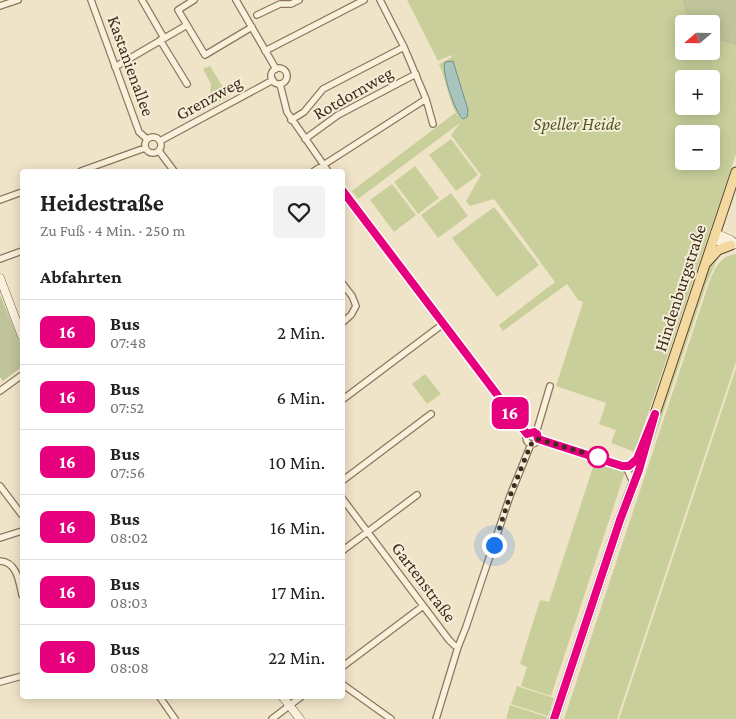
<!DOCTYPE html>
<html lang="de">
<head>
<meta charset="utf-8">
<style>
	:root { --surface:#fff; --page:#f2f2f2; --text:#202124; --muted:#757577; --line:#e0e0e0 }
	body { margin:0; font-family:"Crimson Pro",serif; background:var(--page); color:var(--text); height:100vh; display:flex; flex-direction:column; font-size:19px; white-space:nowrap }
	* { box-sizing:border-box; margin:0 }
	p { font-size:16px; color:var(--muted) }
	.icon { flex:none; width:28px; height:28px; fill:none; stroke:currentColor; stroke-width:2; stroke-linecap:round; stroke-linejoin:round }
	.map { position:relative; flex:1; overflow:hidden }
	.details { position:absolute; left:20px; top:169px; width:325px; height:530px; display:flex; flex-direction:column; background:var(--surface); border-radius:5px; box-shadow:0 2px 12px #0003 }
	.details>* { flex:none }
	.badge { padding:0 10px; border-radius:8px; font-size:18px; line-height:32px }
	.needle { width:32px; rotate:250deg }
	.tools { position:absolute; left:675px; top:15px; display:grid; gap:10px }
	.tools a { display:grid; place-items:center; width:45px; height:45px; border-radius:5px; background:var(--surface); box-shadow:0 2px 12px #0003; font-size:25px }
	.you { position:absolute; width:25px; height:25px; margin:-12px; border:4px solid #fff; border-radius:50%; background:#1a73e8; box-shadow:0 0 0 8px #1a73e833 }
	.map>.badge { position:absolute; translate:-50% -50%; box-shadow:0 0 0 2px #fff }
	h2 { padding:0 20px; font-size:19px; line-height:45px }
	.round { display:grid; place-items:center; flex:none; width:52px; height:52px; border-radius:5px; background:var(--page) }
	.head { display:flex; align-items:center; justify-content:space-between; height:85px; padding:0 20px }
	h1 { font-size:24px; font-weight:700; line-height:38px }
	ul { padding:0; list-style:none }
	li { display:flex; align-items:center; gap:15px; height:65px; padding:0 20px; border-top:1px solid var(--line) }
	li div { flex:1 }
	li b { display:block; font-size:19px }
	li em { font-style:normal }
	li .badge { min-width:55px; font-weight:700; text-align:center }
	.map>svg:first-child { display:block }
	.green { fill:#c9cf9b; fill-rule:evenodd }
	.cemetery { fill:#bfc49a }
	.water { fill:#a9c4bc; stroke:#6f938a }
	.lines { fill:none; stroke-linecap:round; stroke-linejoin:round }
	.street-casing { stroke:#8d765c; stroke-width:8 }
	.secondary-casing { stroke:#6f573f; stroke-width:9 }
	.primary-casing { stroke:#5b4430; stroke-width:11 }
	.street { stroke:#faf1dc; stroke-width:5.5 }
	.secondary { stroke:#faf1dc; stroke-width:8 }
	.primary { stroke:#f3d9a0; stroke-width:9 }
	.line-casing { stroke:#fff; stroke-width:11 }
	.line { stroke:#e6007e; stroke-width:8 }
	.walk { stroke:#3d2e20; stroke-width:5; stroke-dasharray:0 9 }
	.stop-dot { fill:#fff; stroke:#e6007e; stroke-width:2.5 }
	.labels { text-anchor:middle; stroke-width:4; stroke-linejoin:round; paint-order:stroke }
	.street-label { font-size:18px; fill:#3d2e20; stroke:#f7eed8 }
	.park-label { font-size:18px; font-style:italic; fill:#4d5a26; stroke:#f7eed8 }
</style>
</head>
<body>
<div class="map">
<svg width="736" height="719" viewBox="0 0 736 719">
	<rect width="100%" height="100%" fill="#f0e4c8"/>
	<path class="green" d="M407 0H682L688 24H684V51H711V38L736 46V154L635 452 611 443 616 430 599 424 606 403 556 386 583 302 578 300 567 284 503 331 499 325 555 282 494 199 470 206 466 201 481 175 451 135 460 123 358 199 352 191 455 113 458 117C449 102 446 80 439 64L452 57 451 55 438 61ZM684 79H711V106H684ZM684 134H711V161H684Z
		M210 66 229 97 209 106 211 84 203 69Z
		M451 139 478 175 456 191 429 155Z
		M415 166 439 198 418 214 394 182Z
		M392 184 416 215 394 232 370 200Z
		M451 193 468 216 438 238 421 215Z
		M494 207 539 265 497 297 452 238Z
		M736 254V362L617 719H564L710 280C716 267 720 256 736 254Z
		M719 255 706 285 647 461 644 460 706 274 714 260Z
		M736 368V719H619Z
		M425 374 441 394 427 404 412 384Z
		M595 461 625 472 551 696 521 686 527 667 520 664 540 600 549 602Z
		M517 686 554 698 548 716 511 704Z
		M510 705 547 717V719H506Z"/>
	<path class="cemetery" d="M682 0H736V46L711 38V24H688Z
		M0 295 22 347V367L3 381 0 377Z"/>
	<path class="water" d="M453 61 468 110 467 117 463 119C455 113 441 71 445 62Z"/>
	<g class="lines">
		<defs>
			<path id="street" d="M91 0 139 132 147 139
				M142 0 164 38
				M194 0 178 10 205 55 252 27
				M236 0 276 69
				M380 0 404 47
				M0 6 18 0
				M257 15 280 4H291L299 0
				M160 40 187 84
				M265 51 364 0
				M115 67 187 25
				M271 76a8 8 0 1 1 16 0a8 8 0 1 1-16 0Z
				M280 84 287 112 328 171
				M426 99 433 124
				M291 120 304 112 323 89 404 47 426 99 314 171
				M145 145a8 8 0 1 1 16 0a8 8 0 1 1-16 0Z
				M305 139 338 115 416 74
				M160 141 273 80
				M159 151 174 171
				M81 171 145 148
				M342 190 527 434
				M0 200 22 192
				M0 259 22 251
				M342 283 352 296 356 306 351 315 342 323
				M0 391 22 375
				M342 400 443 324
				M526 438a6 6 0 1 1 12 0a6 6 0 1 1-12 0Z
				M536 433 550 386
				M538 439 622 466H629L637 459
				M622 466 627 469 631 478
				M342 481 431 414
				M0 486 22 515
				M342 498 449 640 454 645 458 647
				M0 538 22 531
				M342 551 417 495
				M0 561C17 562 19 581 22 595
				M342 667 423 606
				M0 682 22 676
				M342 684 391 719
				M159 696 175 719
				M272 719 302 696
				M436 719 458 647 466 627 510 496 531 444"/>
			<path id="secondary" d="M715 233 731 240 736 244
				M713 240 731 245 736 244
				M0 278 22 336
				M282 696 300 719"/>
			<path id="primary" d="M707 262 718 250 731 245
				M554 719 620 520 635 480 655 414 736 172"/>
		</defs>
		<use href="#street" class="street-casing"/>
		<use href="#secondary" class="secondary-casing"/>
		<use href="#primary" class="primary-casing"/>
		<use href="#street" class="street"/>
		<use href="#secondary" class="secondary"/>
		<use href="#primary" class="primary"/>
	</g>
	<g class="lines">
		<defs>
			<path id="line" d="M342 190 527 434 534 432 537 434 538 439 622 466H629L637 459 655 414 639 470 620 520 554 719"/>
		</defs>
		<use href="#line" class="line-casing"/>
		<use href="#line" class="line"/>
		<path class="walk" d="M494 545 510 496 531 444 534 443 538 439 598 457"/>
	</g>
	<circle class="stop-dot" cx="598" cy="457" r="10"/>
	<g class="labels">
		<g class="street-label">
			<text transform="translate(131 66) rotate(70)" y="6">Kastanienallee</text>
			<text transform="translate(353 93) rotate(-30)" y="6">Rotdornweg</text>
			<text transform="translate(209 98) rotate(-29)" y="6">Grenzweg</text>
			<text transform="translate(680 288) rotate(-72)" y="6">Hindenburgstraße</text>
			<text transform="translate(424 582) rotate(53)" y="6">Gartenstraße</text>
		</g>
		<g class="park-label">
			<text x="577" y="130">Speller Heide</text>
		</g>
	</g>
</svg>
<div class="tools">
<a><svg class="needle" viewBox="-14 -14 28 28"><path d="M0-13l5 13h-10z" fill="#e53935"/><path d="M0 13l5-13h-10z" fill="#757577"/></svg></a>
<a>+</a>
<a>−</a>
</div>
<div class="you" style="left:494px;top:545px"></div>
<b class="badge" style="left:510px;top:413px;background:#e6007e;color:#fff">16</b>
<section class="details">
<div class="head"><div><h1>Heidestraße</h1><p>Zu Fuß · 4 Min. · 250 m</p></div><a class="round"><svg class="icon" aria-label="heart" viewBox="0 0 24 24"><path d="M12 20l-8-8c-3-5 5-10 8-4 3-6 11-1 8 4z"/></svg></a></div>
<h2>Abfahrten</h2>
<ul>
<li><span class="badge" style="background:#e6007e;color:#fff">16</span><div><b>Bus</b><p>07:48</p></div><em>2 Min.</em></li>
<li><span class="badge" style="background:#e6007e;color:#fff">16</span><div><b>Bus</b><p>07:52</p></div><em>6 Min.</em></li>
<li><span class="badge" style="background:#e6007e;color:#fff">16</span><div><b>Bus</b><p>07:56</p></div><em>10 Min.</em></li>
<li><span class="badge" style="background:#e6007e;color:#fff">16</span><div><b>Bus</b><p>08:02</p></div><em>16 Min.</em></li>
<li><span class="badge" style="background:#e6007e;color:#fff">16</span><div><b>Bus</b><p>08:03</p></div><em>17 Min.</em></li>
<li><span class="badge" style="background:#e6007e;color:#fff">16</span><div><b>Bus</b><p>08:08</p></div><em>22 Min.</em></li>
</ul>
</section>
</div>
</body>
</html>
